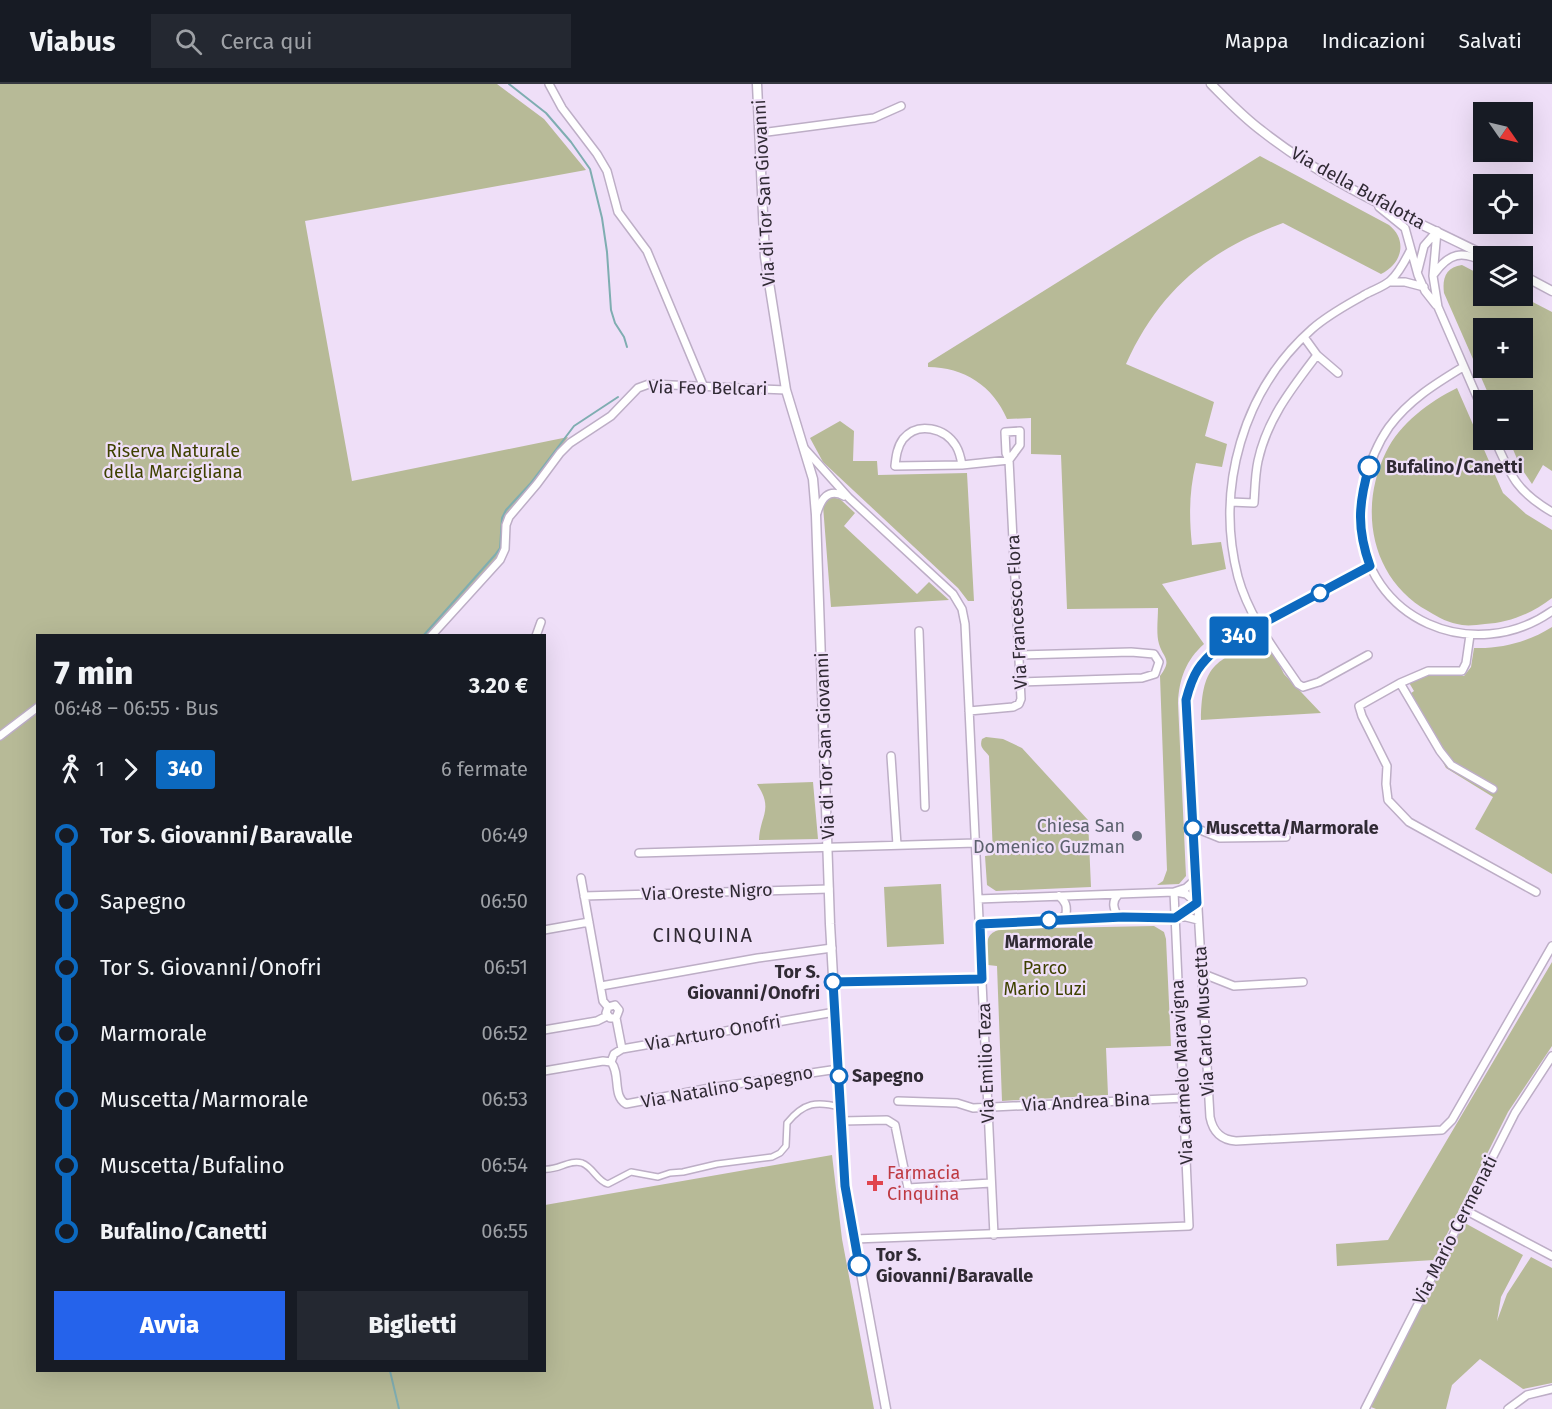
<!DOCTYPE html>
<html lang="it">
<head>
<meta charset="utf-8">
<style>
	:root { --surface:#171b24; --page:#242831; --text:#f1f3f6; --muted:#9ea1a6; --line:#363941; --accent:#2563eb }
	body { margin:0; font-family:"Fira Sans",sans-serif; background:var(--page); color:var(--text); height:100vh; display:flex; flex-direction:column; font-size:22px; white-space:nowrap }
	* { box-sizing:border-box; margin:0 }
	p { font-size:20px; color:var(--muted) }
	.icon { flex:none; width:33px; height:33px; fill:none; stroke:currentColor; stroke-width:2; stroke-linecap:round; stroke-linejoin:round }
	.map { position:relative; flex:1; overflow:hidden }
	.panel { position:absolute; left:36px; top:550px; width:510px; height:738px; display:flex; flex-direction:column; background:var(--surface); border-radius:0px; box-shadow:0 6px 24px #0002 }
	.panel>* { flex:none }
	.badge { padding:0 12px; border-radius:4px; font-size:21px; line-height:39px }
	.needle { width:39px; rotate:124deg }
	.tools { position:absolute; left:1473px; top:18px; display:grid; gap:12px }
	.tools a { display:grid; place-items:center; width:60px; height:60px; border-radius:0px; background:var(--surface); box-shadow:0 6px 24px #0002; font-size:30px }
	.map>.badge { position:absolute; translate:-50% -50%; box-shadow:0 0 0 3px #fff }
	.legs { display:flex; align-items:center; gap:9px; height:66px; padding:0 18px; font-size:20px }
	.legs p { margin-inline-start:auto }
	.summary { display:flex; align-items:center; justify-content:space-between; height:102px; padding:0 18px }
	h1 { font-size:33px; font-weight:800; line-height:45px }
	.primary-button { display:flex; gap:12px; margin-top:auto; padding:12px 18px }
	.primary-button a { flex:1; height:69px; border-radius:0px; background:var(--accent); color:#fff; font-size:24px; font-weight:800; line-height:69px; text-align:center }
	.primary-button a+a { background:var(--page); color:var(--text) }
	ul { padding:0 18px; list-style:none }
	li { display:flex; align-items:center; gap:21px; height:66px; font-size:22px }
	li i { display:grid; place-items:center; width:9px; height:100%; margin:0 8px; background:currentColor }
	li i::after { content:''; width:15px; height:15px; margin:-8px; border:4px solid; border-radius:50%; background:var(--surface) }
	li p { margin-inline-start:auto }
	li:first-child i { background:linear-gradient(#0000 50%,currentColor 0) }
	li:last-child i { background:linear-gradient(currentColor 50%,#0000 0) }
	header { display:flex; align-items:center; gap:36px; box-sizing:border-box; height:84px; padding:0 30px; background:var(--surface); border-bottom:2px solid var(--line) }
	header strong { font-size:28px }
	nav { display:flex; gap:33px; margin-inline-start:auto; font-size:21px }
	.search { width:420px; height:54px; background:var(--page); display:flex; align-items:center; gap:15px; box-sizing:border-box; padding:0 21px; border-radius:0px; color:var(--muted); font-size:22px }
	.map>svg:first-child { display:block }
	.green { fill:#b7ba97; fill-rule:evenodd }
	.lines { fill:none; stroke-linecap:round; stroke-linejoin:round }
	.stream { stroke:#7fadb1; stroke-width:2 }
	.pedestrian-casing { stroke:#bdaec6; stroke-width:8 }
	.minor-casing { stroke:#bdaec6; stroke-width:10 }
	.tertiary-casing { stroke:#bdaec6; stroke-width:11 }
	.pedestrian { stroke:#fff; stroke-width:5 }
	.minor { stroke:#fff; stroke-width:7 }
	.tertiary { stroke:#fff; stroke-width:8 }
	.line-1-casing { stroke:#fff; stroke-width:14 }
	.line-1 { stroke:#0c69bf; stroke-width:9 }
	.stop-1-dot { fill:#fff; stroke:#0c69bf; stroke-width:3 }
	.worship-dot { fill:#6b7280; stroke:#efdff8; stroke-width:2 }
	.health-dot { fill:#e0444e; stroke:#efdff8; stroke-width:2 }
	.labels { text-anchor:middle; stroke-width:4.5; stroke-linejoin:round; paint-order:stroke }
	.street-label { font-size:18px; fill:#302a34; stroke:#efdff8 }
	.park-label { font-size:18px; fill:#3e4100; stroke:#efdff8 }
	.stop-label { font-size:18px; font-weight:bold; fill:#302a34; stroke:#efdff8; text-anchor:start }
	.worship-label { font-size:18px; fill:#5b616d; stroke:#efdff8; text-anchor:end }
	.health-label { font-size:18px; fill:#be3a42; stroke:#efdff8; text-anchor:start }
	.neighbourhood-label { font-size:20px; letter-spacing:1.5px; fill:#302a34; stroke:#efdff8 }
</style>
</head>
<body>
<header>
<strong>Viabus</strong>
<div class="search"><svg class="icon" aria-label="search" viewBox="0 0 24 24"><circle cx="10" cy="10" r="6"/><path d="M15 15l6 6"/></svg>Cerca qui</div>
<nav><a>Mappa</a><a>Indicazioni</a><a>Salvati</a></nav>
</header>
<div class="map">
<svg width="1552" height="1325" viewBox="0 0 1552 1325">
	<rect width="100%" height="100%" fill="#efdff8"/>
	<path class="green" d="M0 0H497L544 35 586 86 305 137 352 397 568 353 531 405 506 432 503 465 486 488 428 552H38V1287H544L545 1121 832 1071 842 1155 874 1325H0Z
		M1260 72 1389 141C1408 156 1402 180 1381 190L1283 139C1208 166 1159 207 1126 280L1214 318 1205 352 1227 360 1222 383 1196 379C1189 407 1189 433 1192 461L1221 458 1226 485 1162 500 1204 560C1186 576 1179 595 1178 619L1186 792 1179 800 1157 801 1163 797 1167 786 1160 592C1173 575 1163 574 1159 560 1156 550 1158 535 1158 524L1067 525 1061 371 1031 370V334L1007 335C993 302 964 283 928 283V279Z
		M1462 181 1483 192 1484 212H1521L1552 228V387L1543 381 1532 400 1521 384 1509 356H1522V316H1491L1444 209C1442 194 1446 183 1462 181ZM1484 244H1522V284H1484Z
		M1457 304 1503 409 1526 430 1552 446V514C1533 529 1509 539 1485 540 1477 541 1469 542 1462 541 1449 539 1439 534 1428 527 1371 495 1358 425 1386 368 1400 339 1429 318 1457 304Z
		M840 337 854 347 853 377H877L878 391 967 389 974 517H968L958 504 823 378 810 354Z
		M831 413 840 415 855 429 844 442 917 510 929 498 949 516 831 523 823 422 825 418Z
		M1552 543V790L1475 745 1493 713 1446 684 1407 612 1414 607 1408 597 1431 586 1464 592 1471 583 1474 564C1502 565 1528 558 1552 543Z
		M1266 554 1284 590 1321 629 1201 636C1202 577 1217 577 1266 554Z
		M986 653 1003 655 1022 664 1088 736 1091 803 996 807 987 801 985 772 993 771 989 672C984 665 979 664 982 655Z
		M813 698 818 755 759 756C760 731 774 726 757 700Z
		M941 800 944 860 887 863 884 803Z
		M1154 842 1164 848 1166 855 1171 962 1106 964 1108 1011 1002 1017 997 882 988 881C987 863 982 847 1005 845Z
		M1552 878V962L1508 1028 1434 1176 1337 1182 1336 1160 1388 1156Z
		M1463 1138 1523 1171 1501 1213 1497 1237 1507 1210 1531 1173 1552 1184V1299L1523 1305 1480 1275 1452 1301 1446 1325H1376L1371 1323Z"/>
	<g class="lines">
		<path class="stream" d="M509 0 546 29 571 58 590 85 602 134 607 168 611 226 615 239 624 253 627 263
			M423 552 495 471 500 464 502 434 506 426 530 400 574 342 618 313
			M390 1287 399 1325"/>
		<defs>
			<path id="pedestrian" d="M544 1085C558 1087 569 1075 582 1079 593 1083 597 1097 608 1100L631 1088 658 1093 670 1089 683 1088 717 1080 772 1073 780 1069 786 1062 787 1039C804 1018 817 1017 840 1023"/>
			<path id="minor" d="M549 0 562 24 597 70 607 87 618 128 647 167 703 301
				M760 49 874 34 901 22
				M1379 123 1405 144 1418 191 1425 207 1436 221
				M1437 147 1433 192 1438 223 1484 329
				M1418 186 1424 162 1437 147
				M1434 190C1449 169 1462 166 1484 178
				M1389 198H1405L1424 203
				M1304 253 1317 271 1338 289
				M1463 283C1435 300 1409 316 1389 343 1377 360 1369 381 1364 401 1362 413 1359 425 1360 437 1364 536 1474 582 1552 527
				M1495 356C1511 392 1516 407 1552 428
				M805 365 849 414 953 510 962 525 965 540 994 1151
				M962 381C961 375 959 367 956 362 945 344 918 337 903 355 897 363 896 373 895 382L962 381 1009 376 1020 361V347L1005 348 1006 369 1009 376 1021 615 1019 620 1013 623 969 627
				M1231 418 1254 419C1255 405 1255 391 1258 377 1267 335 1292 304 1317 271
				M817 429C821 415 828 404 844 412
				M1370 482 1220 562C1199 580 1193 589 1186 616L1210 1033C1213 1048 1221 1056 1236 1057L1442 1046 1452 1036 1552 862
				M919 547 925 723
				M1470 551 1466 579 1462 587H1428L1400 599 1359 622 1362 632 1387 682 1386 700 1388 716 1409 738 1536 808
				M431 552 500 476 505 465 506 441 509 433 537 400 560 369 570 359 611 332 638 304 649 300 786 306
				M536 552 541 538
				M1019 571 1131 568 1154 570 1159 578 1155 590 1142 594 1020 598
				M1368 571 1319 598 1303 603 1298 600C1275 566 1249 533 1238 493 1215 404 1243 306 1312 245 1329 230 1347 221 1366 210 1373 206 1383 203 1390 197 1398 190 1405 177 1410 167
				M1400 599 1440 667 1451 681 1493 705
				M0 652 38 623
				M891 672 897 761
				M1193 743 1220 754 1286 753
				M639 769 976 759
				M581 794 603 917 608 923 606 929 610 934H616
				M1176 808 1186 810 1197 819
				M584 812 829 805
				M1059 812C1066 818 1067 822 1066 830L1060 836
				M978 815 1174 808 1186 804 1196 795
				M1177 832 1197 819
				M1118 833C1114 825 1111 818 1118 811
				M980 839 1123 833H1186L1198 836
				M544 846 589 838
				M1201 889 1234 902 1303 898
				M833 898 982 895
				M601 902 758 874 832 864
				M608 923 615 921 619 926 616 934 622 965
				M544 946 597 937 607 932
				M611 978C621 990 612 1012 626 1020L710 1004 838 985
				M611 978 614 970 622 965 835 928
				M544 987 603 977 611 978
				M898 1017 957 1019 973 1024 1184 1014
				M842 1037 887 1036 895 1041 908 1104 991 1099
				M1465 1126 1552 1172
				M855 1155 1189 1142 1174 808
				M1365 1325 1515 1029 1552 972
				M1508 1325 1527 1311 1552 1305"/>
			<path id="tertiary" d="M757 0 765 173 786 306 813 395 816 431 830 840 845 1102 886 1325
				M1211 0C1227 16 1243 33 1262 47 1329 100 1410 134 1486 172
				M1522 191 1552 207"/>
		</defs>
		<use href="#pedestrian" class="pedestrian-casing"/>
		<use href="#minor" class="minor-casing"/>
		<use href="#tertiary" class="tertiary-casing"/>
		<use href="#pedestrian" class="pedestrian"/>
		<use href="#minor" class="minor"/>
		<use href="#tertiary" class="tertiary"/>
	</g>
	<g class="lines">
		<defs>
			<path id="line-1" d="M859 1181 845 1102 833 898 982 895 980 840 1123 833 1175 834 1197 819 1186 616C1193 589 1199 580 1220 562L1370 482C1357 445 1358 421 1369 383"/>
		</defs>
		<use href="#line-1" class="line-1-casing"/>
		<use href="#line-1" class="line-1"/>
	</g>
	<g class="stop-1-dot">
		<circle cx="1369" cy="383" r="10"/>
		<circle cx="1320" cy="509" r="8"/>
		<circle cx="1193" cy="744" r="8"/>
		<circle cx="1049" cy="836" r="8"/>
		<circle cx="833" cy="898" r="8"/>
		<circle cx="839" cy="992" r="8"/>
		<circle cx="859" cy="1181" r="10"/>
	</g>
	<circle class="worship-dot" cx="1137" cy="752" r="6"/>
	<path class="health-dot" d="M872 1090h6v6h6v6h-6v6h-6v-6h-6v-6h6z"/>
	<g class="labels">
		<g class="street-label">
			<text transform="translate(1358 104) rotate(29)" y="6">Via della Bufalotta</text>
			<text transform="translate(764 109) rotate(-93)" y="6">Via di Tor San Giovanni</text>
			<text transform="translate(708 304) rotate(1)" y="6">Via Feo Belcari</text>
			<text transform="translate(1017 528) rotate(-93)" y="6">Via Francesco Flora</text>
			<text transform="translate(825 662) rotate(-92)" y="6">Via di Tor San Giovanni</text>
			<text transform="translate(707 808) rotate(-2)" y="6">Via Oreste Nigro</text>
			<text transform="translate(1204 937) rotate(-93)" y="6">Via Carlo Muscetta</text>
			<text transform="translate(713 949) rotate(-10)" y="6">Via Arturo Onofri</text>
			<text transform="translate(986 979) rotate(-92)" y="6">Via Emilio Teza</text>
			<text transform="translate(1182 988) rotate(-93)" y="6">Via Carmelo Maravigna</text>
			<text transform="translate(727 1003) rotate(-10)" y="6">Via Natalino Sapegno</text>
			<text transform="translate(1086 1018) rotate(-3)" y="6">Via Andrea Bina</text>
			<text transform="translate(1455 1146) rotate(-63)" y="6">Via Mario Cermenati</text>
		</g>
		<g class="park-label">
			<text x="173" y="373">Riserva Naturale<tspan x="173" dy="21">della Marcigliana</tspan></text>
			<text x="1045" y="890">Parco<tspan x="1045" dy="21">Mario Luzi</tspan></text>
		</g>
		<g class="stop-label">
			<text x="1386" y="389">Bufalino/Canetti</text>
			<text x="1206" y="750">Muscetta/Marmorale</text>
			<text x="1049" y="864" text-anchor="middle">Marmorale</text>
			<text x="820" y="894" text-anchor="end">Tor S.<tspan x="820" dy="21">Giovanni/Onofri</tspan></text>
			<text x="852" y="998">Sapegno</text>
			<text x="876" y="1177">Tor S.<tspan x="876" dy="21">Giovanni/Baravalle</tspan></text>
		</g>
		<g class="worship-label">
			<text x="1125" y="748">Chiesa San<tspan x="1125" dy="21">Domenico Guzman</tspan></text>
		</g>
		<g class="health-label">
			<text x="887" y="1095">Farmacia<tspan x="887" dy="21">Cinquina</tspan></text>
		</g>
		<g class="neighbourhood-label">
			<text x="703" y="858">CINQUINA</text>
		</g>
	</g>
</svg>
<div class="tools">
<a><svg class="needle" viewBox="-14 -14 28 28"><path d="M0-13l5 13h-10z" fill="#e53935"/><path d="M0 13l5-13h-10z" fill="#9ea1a6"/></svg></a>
<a><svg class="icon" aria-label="locate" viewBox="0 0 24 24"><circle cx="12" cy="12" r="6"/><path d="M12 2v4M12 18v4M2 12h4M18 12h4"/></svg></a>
<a><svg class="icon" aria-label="layers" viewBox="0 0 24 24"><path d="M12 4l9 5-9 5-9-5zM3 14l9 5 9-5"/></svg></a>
<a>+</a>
<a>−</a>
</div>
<b class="badge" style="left:1239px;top:552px;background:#0c69bf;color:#fff">340</b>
<section class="panel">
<div class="summary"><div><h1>7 min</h1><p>06:48 – 06:55 · Bus</p></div><b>3.20 €</b></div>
<div class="legs"><svg class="icon" aria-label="walk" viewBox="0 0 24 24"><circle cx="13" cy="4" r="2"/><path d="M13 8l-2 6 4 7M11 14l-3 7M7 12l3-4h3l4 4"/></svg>1<svg class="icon" aria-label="forward" viewBox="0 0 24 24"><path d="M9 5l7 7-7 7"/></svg><b class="badge" style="background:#0c69bf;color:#fff">340</b><p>6 fermate</p></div>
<ul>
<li><i style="color:#0c69bf"></i><b>Tor S. Giovanni/Baravalle</b><p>06:49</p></li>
<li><i style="color:#0c69bf"></i><span>Sapegno</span><p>06:50</p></li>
<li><i style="color:#0c69bf"></i><span>Tor S. Giovanni/Onofri</span><p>06:51</p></li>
<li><i style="color:#0c69bf"></i><span>Marmorale</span><p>06:52</p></li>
<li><i style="color:#0c69bf"></i><span>Muscetta/Marmorale</span><p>06:53</p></li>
<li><i style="color:#0c69bf"></i><span>Muscetta/Bufalino</span><p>06:54</p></li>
<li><i style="color:#0c69bf"></i><b>Bufalino/Canetti</b><p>06:55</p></li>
</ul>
<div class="primary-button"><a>Avvia</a><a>Biglietti</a></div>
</section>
</div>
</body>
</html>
